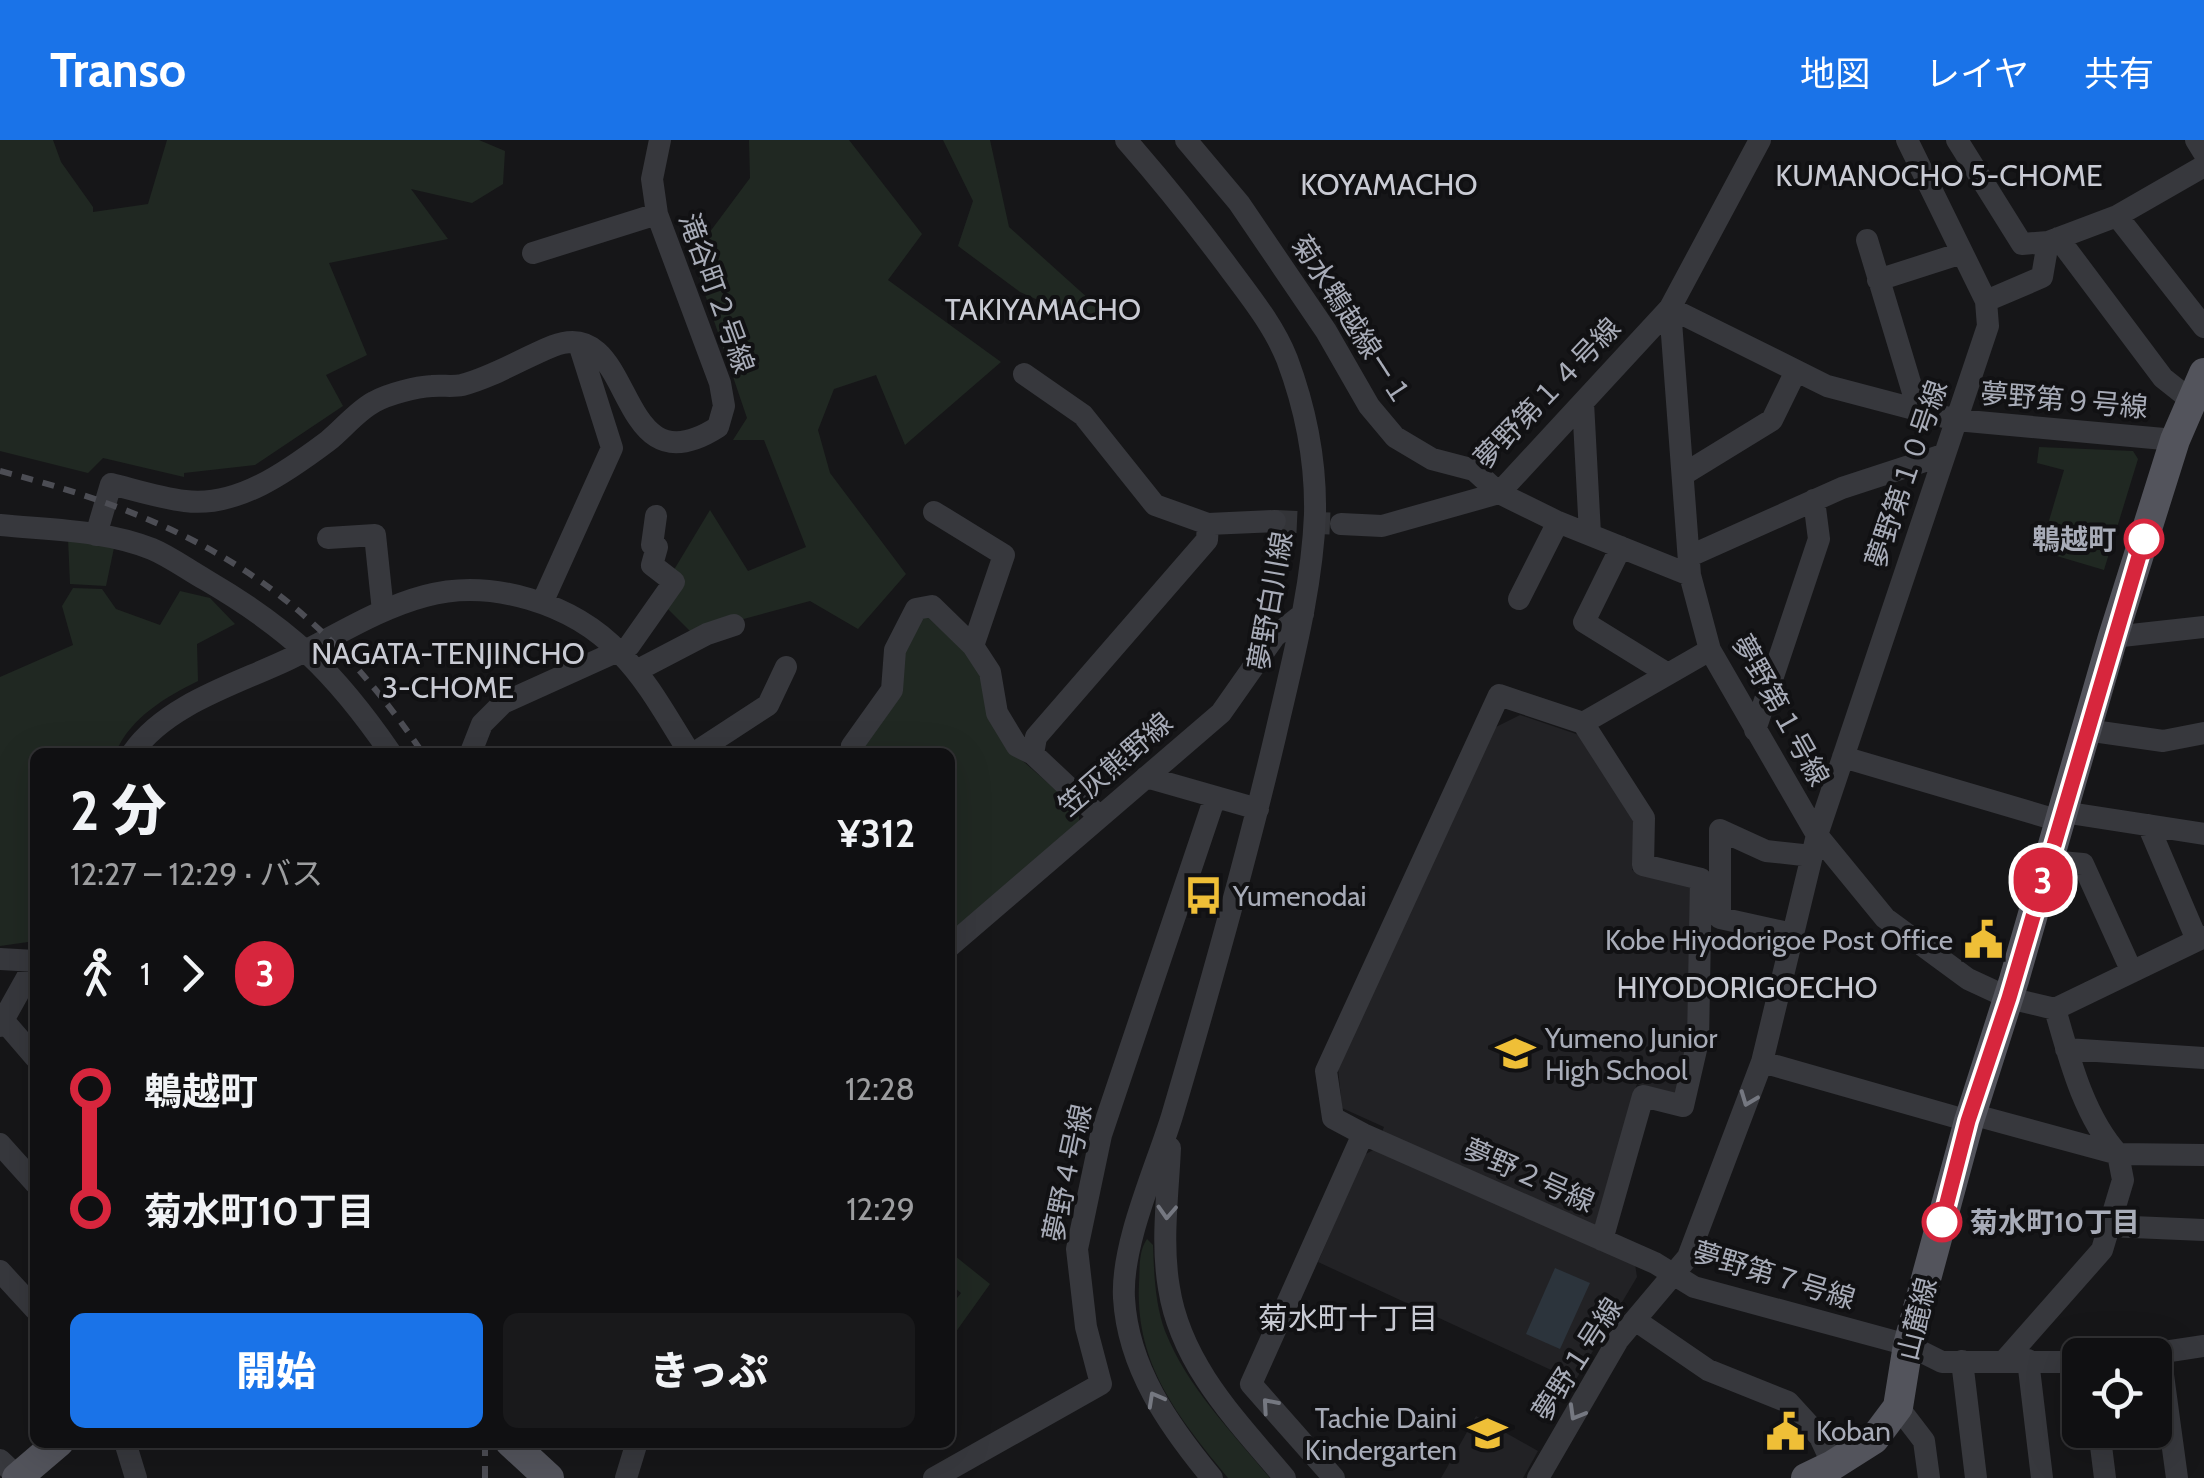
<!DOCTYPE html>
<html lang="ja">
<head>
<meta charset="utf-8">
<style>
	:root { --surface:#101012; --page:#19191b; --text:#f1f3f6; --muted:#9c9d9f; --line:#303032; --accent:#1a73e8 }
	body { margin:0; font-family:Cabin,"Noto Sans JP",sans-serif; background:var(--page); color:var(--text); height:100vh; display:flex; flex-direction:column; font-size:38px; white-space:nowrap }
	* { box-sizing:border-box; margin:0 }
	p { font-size:32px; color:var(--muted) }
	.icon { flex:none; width:55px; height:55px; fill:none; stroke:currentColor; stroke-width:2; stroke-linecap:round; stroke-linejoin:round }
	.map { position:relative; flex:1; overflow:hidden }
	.details { position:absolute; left:30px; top:608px; width:925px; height:700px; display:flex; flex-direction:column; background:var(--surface); border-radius:15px; box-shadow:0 10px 40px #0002,0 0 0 2px var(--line) }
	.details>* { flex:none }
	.badge { padding:0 20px; border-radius:32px; font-size:35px; line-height:65px }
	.fabs { position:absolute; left:2062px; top:1198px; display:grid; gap:20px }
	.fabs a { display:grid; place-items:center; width:110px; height:110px; border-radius:15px; background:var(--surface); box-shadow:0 10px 40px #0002,0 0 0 2px var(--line); font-size:50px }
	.map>.badge { position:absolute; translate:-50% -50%; box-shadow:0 0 0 5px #fff }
	.legs { display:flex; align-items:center; gap:15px; height:110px; padding:0 40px; font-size:32px }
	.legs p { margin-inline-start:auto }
	.summary { display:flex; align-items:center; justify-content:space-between; height:170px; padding:0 40px }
	h1 { font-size:55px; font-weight:800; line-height:75px }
	.cta { display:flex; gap:20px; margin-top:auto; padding:20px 40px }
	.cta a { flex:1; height:115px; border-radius:15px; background:var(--accent); color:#fff; font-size:40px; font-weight:800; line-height:115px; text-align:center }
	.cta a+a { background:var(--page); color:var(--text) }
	ul { padding:0 40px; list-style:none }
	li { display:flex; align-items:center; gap:35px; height:120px; font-size:38px }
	li i { display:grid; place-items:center; width:15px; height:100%; margin:0 12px; background:currentColor }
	li i::after { content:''; width:25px; height:25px; margin:-12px; border:8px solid; border-radius:50%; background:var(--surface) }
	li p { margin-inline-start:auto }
	li:first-child i { background:linear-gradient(#0000 50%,currentColor 0) }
	li:last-child i { background:linear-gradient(currentColor 50%,#0000 0) }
	header { display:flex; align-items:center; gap:60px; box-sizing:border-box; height:140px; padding:0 50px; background:var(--accent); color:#fff }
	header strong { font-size:48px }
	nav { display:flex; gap:55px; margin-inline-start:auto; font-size:35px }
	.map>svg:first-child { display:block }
	.built { fill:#222225 }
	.green { fill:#202822 }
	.water { fill:#2c343c }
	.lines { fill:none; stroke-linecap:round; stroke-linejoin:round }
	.minor-tunnel { stroke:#333438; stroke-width:22; stroke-dasharray:22 11; stroke-linecap:butt }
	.minor { stroke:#37383d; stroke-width:22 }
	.major { stroke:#53545c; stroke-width:30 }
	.rail { stroke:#4c4d54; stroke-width:6; stroke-dasharray:12 10; stroke-linecap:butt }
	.oneway { stroke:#757881 }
	.line-1-casing { stroke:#fff; stroke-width:22 }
	.line-1 { stroke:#d7263d; stroke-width:15 }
	.stop-1-dot { fill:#fff; stroke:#d7263d; stroke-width:5 }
	.labels { text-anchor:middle; stroke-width:8; stroke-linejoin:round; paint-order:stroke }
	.street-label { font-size:28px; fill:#a8acb8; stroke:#111113 }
	.stop-label { font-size:28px; font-weight:bold; fill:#a8acb8; stroke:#111113; text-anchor:end }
	.poi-label { font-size:28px; fill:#a8acb8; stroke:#111113; text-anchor:start }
	.neighbourhood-label { font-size:30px; fill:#c9cbd4; stroke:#111113 }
</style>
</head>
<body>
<header>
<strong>Transo</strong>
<nav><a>地図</a><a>レイヤ</a><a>共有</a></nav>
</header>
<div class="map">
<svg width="2204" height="1338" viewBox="0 0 2204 1338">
	<rect width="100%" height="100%" fill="#161618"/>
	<path class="built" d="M1520 575 1582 596 1637 680 1632 730 1694 746 1690 900 1675 956 1637 944 1590 1103 1635 1124 1637 1137 1575 1241 1318 1122 1364 1015 1375 1009 1384 987 1342 968 1338 928 1492 589Z
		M1476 1276 1538 1311 1523 1338H1441Z"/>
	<path class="green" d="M0 0H53L61 22 93 67V72L148 64 167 0H479L505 11 503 44 472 63 411 49 448 99 329 123 367 215 326 235 343 266 255 325 184 333V337L103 318 88 333 0 311Z
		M749 0H849L922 94 888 140 1001 222 905 305 876 235 834 249 818 290 830 333 906 434 858 489 810 461 692 493 657 458 710 370 748 431 806 407 764 300H733L747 278 692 116 750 38Z
		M943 0H990L1009 87 1100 169 1085 181 1020 152 958 106 973 61Z
		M2039 307 2133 311 2138 319 2104 430 2040 411 2064 330 2037 323Z
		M68 398 115 403 106 446 70 444Z
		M73 448 102 449 116 469 160 485 180 451 210 458 235 484 197 504 198 541C167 556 130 578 116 612H35V801L0 806V537L73 505 62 466Z
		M930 477 960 504 981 535 1008 608 1079 670V683L950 793V612H866L862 608 921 478Z
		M1147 1099 1153 1105C1154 1133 1155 1164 1165 1191 1187 1247 1232 1292 1270 1338H1228C1180 1279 1135 1226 1139 1144 1140 1129 1138 1112 1147 1099Z
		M950 1112 990 1144 950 1200V1167L961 1153 950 1144Z"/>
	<path class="water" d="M1555 1128 1590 1143 1560 1209 1526 1194Z"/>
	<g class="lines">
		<path class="minor-tunnel" d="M1275 381 1341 384"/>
		<path class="minor" d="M1126 0C1161 40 1194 81 1226 124 1248 154 1273 184 1287 219 1305 267 1316 322 1315 374 1312 450 1292 523 1275 597 1245 724 1209 851 1172 976 1156 1028 1121 1104 1124 1158 1128 1228 1169 1286 1212 1338
			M1186 0 1239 63 1326 191 1369 266 1395 297 1432 319 1474 330 1499 353 1558 382 1690 435
			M1760 0 1670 168 1690 435 1710 510 1817 695 1885 778 1968 839 2009 858 2055 869 2204 797
			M1957 0 2022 104 2048 102
			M2196 0 2204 13
			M2117 76 2204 187
			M2058 98 2163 238 2192 261
			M1867 100 1918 269
			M533 113 657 74
			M1878 140 1962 113
			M1986 161 2042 137 2048 102 2117 76 2204 26
			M1024 234 1083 275 1155 365 1208 384 1275 381
			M1583 262 1590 394
			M1684 334 1772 280 1796 231
			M934 372 1004 415 973 506
			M1341 384 1382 386 1499 353 1670 168 1827 246 1956 280 2175 300
			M0 385C49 390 106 390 152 409 171 417 188 430 206 440 290 489 335 532 390 612
			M96 395 111 344C135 350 160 358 185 361 237 368 288 331 328 301 343 289 357 271 374 262 388 254 416 247 432 246 442 245 453 247 462 245 493 237 523 218 553 206 638 173 612 355 718 287L724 266 720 243 657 74 652 39 660 0
			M328 398 375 395 383 471
			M1621 407 1584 482 1668 534
			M1690 416 1842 348 1943 315
			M1519 459 1558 382
			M542 463 612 308 579 204
			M2113 497 2204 487
			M636 531 707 494 734 485
			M1583 583 1710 510
			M1755 590 1819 399 1814 360
			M2086 590 2163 601 2204 593
			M133 612C167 564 236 544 287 520 333 498 376 469 425 456 490 438 573 463 620 513 648 541 668 579 689 612
			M471 612 482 584 503 563 629 506 674 442 652 425 657 407 652 405 656 376
			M696 612 768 565 786 527
			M856 612 852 606 892 550 895 510 916 469 932 466 973 506 990 532 997 573 1017 606 1033 614 1100 677
			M1033 614 1036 597 1207 400 1208 384
			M1843 617 2060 681
			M1146 637 1258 669
			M2063 672 2204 694
			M2148 685 2197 800
			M2049 721 2083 724 2132 832
			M1793 794 1720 778V690L1766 711 1812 716
			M950 806 1221 573 1275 496 1303 474
			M0 819 35 821
			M2055 869C2069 918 2084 977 2118 1014
			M3 880 35 917
			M0 886 35 823
			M2066 909 2204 918
			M1762 922 1969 981
			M1971 974 2118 1014 2204 1015
			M0 1004 35 1043
			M1170 1008C1168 1054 1161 1102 1169 1148 1181 1225 1237 1281 1285 1338
			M2109 1086 2204 1090
			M1602 1100 1643 956 1683 966 1698 901 1701 739 1643 725 1644 678 1583 583 1499 555 1326 931 1333 978 1363 994 1655 1123 1694 1147 1908 1205 1942 1222H2080
			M0 1131 35 1169
			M1635 1180 1708 1230 1788 1262 1820 1297 1833 1325
			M2160 1213 2177 1338
			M2144 1215 2204 1206
			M2005 1220 2102 1110 2123 1040 2118 1014
			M2028 1220 2042 1338
			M1962 1221 1976 1338
			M1898 1267 1924 1301 1929 1338
			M2099 1290 2105 1338
			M125 1302 136 1338
			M0 1320 18 1337
			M626 1338 637 1302
			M934 1338 1101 1244 1086 1187 1077 1109 1101 995 1215 657
			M1334 1338 1251 1244 1363 994
			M1538 1338 1618 1200 1688 1117 1762 922 1817 695 1988 186 1986 161 1907 0"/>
		<path class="major" d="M510 1302 549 1338
			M17 1338 59 1302
			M1806 1338 1833 1325 1874 1299 1898 1267 1908 1205 1969 981 2014 840 2113 497 2175 300 2204 233"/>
		<path class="rail" d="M0 331C191 380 309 446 422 612
			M485 1338V1302"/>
	</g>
	<defs><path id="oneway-chevron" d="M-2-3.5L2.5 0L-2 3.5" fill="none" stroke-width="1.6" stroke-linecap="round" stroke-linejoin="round" transform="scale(2.5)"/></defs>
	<g class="oneway">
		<use href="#oneway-chevron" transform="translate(1748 959) rotate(111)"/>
		<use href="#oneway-chevron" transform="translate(1167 1072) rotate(93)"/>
		<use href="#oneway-chevron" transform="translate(1155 1259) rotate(-119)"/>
		<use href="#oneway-chevron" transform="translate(1269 1265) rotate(-131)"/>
		<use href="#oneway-chevron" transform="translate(1576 1273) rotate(120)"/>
	</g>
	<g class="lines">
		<defs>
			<path id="line-1" d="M1942 1082 1968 981 2009 858 2144 399"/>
		</defs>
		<use href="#line-1" class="line-1-casing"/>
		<use href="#line-1" class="line-1"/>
	</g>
	<defs>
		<symbol id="bus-bare" viewBox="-9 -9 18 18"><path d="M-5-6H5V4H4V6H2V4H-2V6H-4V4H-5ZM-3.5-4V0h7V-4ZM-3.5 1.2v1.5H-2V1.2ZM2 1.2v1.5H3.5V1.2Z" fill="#efbf37" stroke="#111113" stroke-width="2.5" paint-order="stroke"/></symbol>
		<symbol id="civic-bare" viewBox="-9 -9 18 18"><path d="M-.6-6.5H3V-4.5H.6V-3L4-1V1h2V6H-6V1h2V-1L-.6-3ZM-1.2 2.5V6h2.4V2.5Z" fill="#efbf37" stroke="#111113" stroke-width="2.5" paint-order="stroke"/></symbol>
		<symbol id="school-bare" viewBox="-9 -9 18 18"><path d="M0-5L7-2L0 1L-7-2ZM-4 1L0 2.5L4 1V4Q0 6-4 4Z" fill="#efbf37" stroke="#111113" stroke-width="2.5" paint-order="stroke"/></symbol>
	</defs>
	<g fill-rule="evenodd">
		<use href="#bus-bare" x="1176" y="728" width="55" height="55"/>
		<use href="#civic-bare" x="1956" y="772" width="55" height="55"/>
		<use href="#school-bare" x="1488" y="886" width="55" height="55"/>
		<use href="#civic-bare" x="1758" y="1264" width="55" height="55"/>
		<use href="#school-bare" x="1460" y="1266" width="55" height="55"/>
	</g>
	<g class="stop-1-dot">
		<circle cx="2144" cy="399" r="18"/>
		<circle cx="1942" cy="1082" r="18"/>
	</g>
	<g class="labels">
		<g class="street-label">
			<text transform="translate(717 153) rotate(70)" y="10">滝谷町２号線</text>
			<text transform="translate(1352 180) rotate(57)" y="10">菊水鵯越線ー１</text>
			<text transform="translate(1547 253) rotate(-46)" y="10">夢野第１４号線</text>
			<text transform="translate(2064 260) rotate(5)" y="10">夢野第９号線</text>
			<text transform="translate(1906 334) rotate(-71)" y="10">夢野第１０号線</text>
			<text transform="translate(1270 461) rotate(-80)" y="10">夢野白川線</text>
			<text transform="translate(1781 570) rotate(61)" y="10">夢野第１号線</text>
			<text transform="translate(1115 624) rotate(-41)" y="10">笠灰熊野線</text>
			<text transform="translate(1067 1033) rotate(-78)" y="10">夢野４号線</text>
			<text transform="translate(1529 1035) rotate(24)" y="10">夢野２号線</text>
			<text transform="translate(1774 1135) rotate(17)" y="10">夢野第７号線</text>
			<text transform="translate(1917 1179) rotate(-76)" y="10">山麓線</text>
			<text transform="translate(1577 1219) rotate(-57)" y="10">夢野１号線</text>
		</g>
		<g class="stop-label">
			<text x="2116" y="409">鵯越町</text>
			<text x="1970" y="1092" text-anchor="start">菊水町10丁目</text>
		</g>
		<g class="poi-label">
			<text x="1233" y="766">Yumenodai</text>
			<text x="1953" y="810" text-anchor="end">Kobe Hiyodorigoe Post Office</text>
			<text x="1545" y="908">Yumeno Junior<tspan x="1545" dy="32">High School</tspan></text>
			<text x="1457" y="1288" text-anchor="end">Tachie Daini<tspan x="1457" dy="32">Kindergarten</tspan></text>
			<text x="1816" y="1301">Koban</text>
		</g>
		<g class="neighbourhood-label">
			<text x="1939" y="46">KUMANOCHO 5-CHOME</text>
			<text x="1389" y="55">KOYAMACHO</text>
			<text x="1043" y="180">TAKIYAMACHO</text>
			<text x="448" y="524">NAGATA-TENJINCHO<tspan x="448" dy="34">3-CHOME</tspan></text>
			<text x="1747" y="858">HIYODORIGOECHO</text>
			<text x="1348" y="1189">菊水町十丁目</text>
		</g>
	</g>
</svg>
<div class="fabs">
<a><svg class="icon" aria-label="locate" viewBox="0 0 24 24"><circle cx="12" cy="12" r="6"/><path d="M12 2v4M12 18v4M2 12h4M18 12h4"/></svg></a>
</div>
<b class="badge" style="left:2043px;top:740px;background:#d7263d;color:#fff">3</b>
<section class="details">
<div class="summary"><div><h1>2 分</h1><p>12:27 – 12:29 · バス</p></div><b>¥312</b></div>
<div class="legs"><svg class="icon" aria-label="walk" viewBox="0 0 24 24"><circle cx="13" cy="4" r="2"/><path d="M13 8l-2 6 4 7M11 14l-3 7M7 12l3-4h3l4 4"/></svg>1<svg class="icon" aria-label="forward" viewBox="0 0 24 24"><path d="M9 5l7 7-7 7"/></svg><b class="badge" style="background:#d7263d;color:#fff">3</b></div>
<ul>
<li><i style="color:#d7263d"></i><b>鵯越町</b><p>12:28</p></li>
<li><i style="color:#d7263d"></i><b>菊水町10丁目</b><p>12:29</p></li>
</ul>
<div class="cta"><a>開始</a><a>きっぷ</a></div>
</section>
</div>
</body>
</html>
